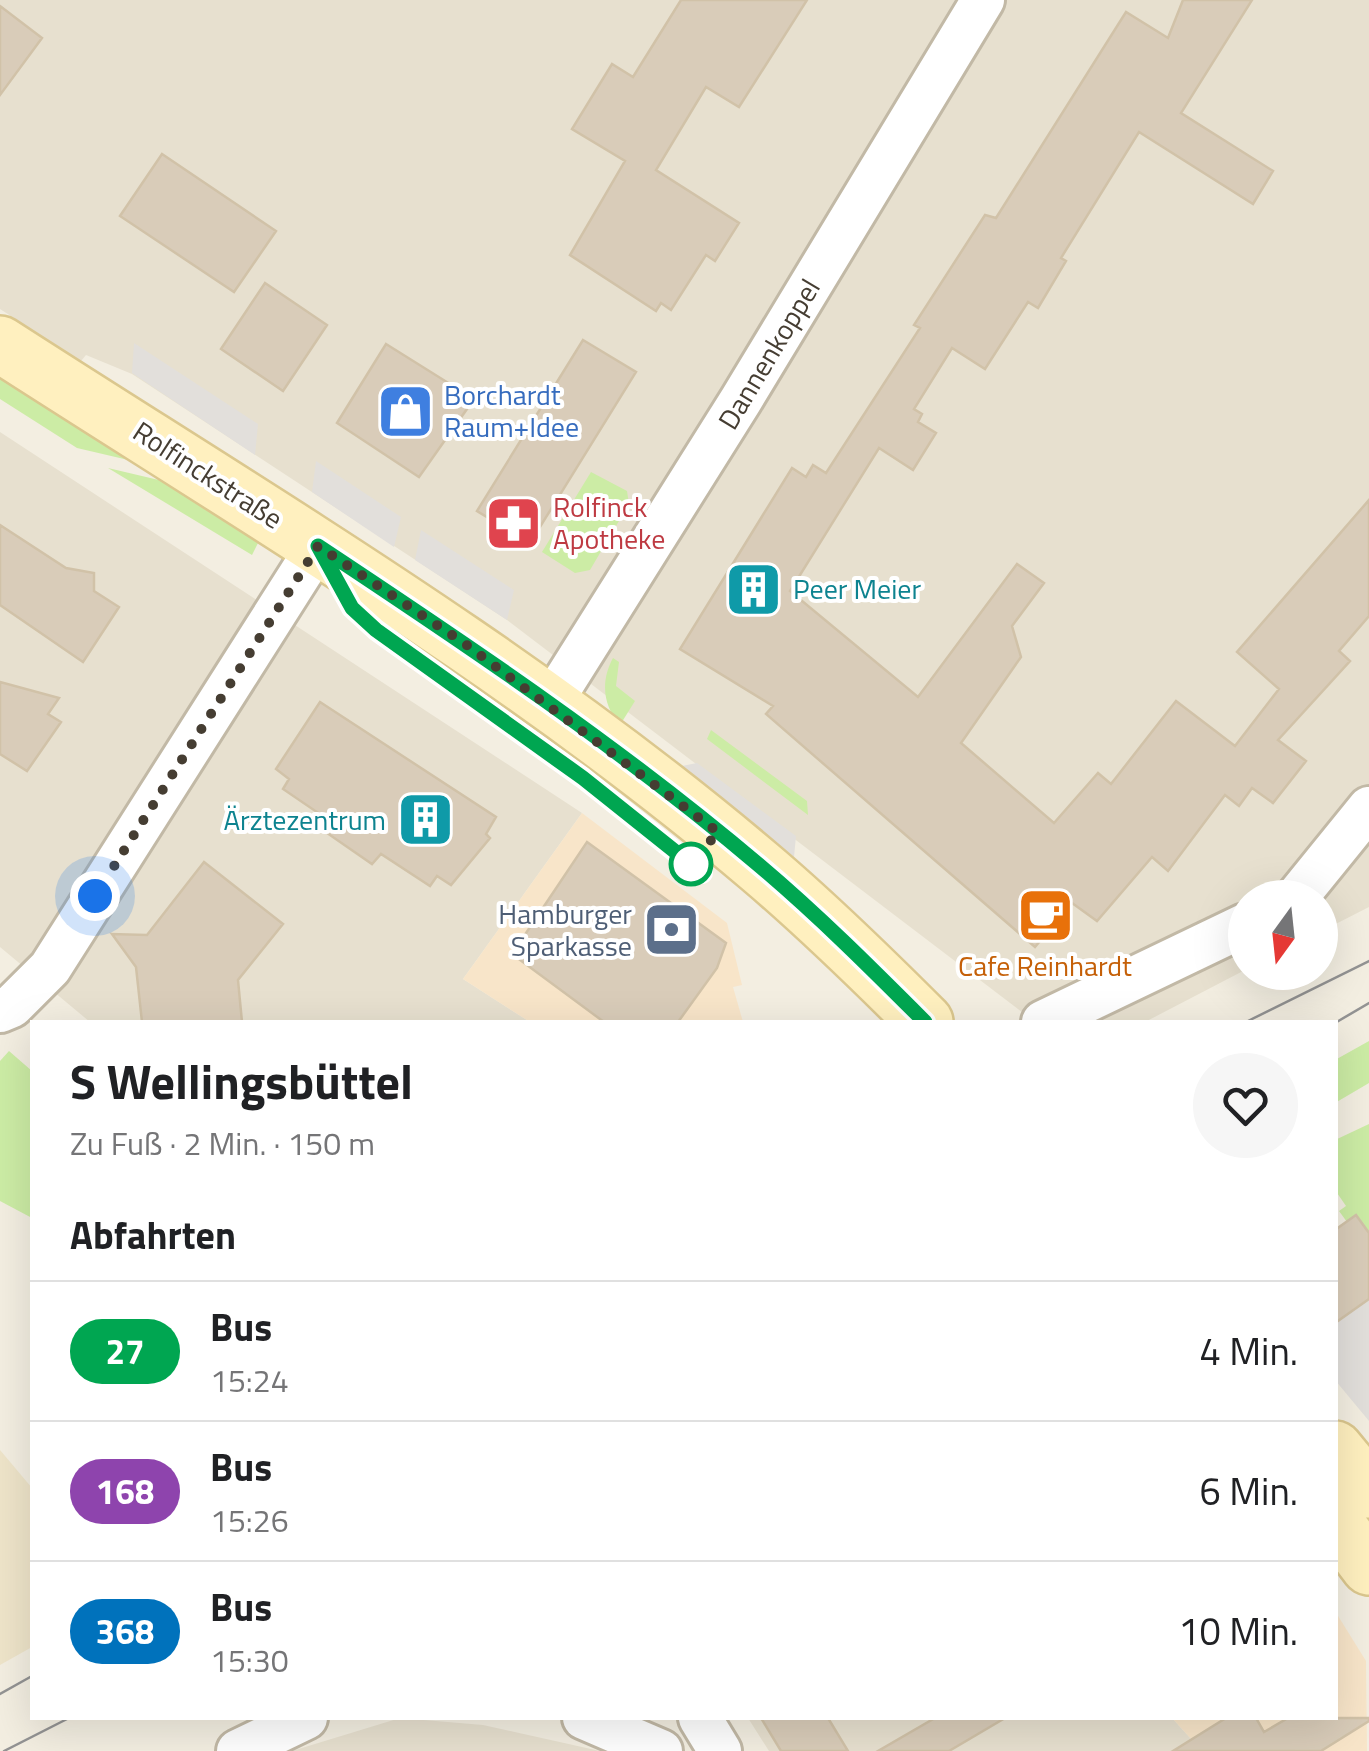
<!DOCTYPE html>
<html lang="de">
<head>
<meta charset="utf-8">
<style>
	:root { --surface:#fff; --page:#f6f6f6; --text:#202124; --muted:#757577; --line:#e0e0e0 }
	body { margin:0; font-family:"Titillium Web",sans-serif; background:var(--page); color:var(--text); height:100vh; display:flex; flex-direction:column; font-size:38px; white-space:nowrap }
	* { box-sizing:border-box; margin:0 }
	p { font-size:32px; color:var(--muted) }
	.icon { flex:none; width:55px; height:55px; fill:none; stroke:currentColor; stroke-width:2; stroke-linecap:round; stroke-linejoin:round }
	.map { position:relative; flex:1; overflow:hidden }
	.panel { position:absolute; left:30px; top:1020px; width:1308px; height:700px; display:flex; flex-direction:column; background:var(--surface); border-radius:0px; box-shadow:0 10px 40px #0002 }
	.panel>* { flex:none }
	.badge { padding:0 20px; border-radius:32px; font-size:35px; line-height:65px }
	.needle { width:65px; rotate:195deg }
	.controls { position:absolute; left:1228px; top:880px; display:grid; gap:20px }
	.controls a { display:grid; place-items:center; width:110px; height:110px; border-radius:50%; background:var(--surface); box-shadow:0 10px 40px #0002; font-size:50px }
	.you { position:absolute; width:50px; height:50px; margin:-25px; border:8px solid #fff; border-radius:50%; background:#1a73e8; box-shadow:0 0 0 15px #1a73e833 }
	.map>.badge { position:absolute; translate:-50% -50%; box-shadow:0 0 0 5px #fff }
	h2 { padding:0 40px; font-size:38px; line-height:90px }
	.round { display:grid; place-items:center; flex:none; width:105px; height:105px; border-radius:52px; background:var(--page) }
	.summary { display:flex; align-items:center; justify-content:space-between; height:170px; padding:0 40px }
	h1 { font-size:48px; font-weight:700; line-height:75px }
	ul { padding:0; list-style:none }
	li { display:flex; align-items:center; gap:30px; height:140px; padding:0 40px; border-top:2px solid var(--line) }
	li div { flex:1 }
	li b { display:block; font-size:38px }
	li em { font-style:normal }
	li .badge { min-width:110px; font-weight:700; text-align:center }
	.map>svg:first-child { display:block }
	.residential { fill:#e7e0cf }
	.commercial { fill:#f8e5c9 }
	.education { fill:#eee4c9 }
	.green { fill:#cceca5 }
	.parking { fill:#e2dfdb }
	.building { fill:#d9ccb9; stroke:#d1c2a8; stroke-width:2.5 }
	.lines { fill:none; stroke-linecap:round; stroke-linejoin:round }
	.minor-casing { stroke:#c2b9a6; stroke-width:48 }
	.secondary-casing { stroke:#dbc78e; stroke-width:60 }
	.minor { stroke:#fff; stroke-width:42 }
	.secondary { stroke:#fff0bf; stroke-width:55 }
	.tram { stroke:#939393; stroke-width:2.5 }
	.line-casing { stroke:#fff; stroke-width:22 }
	.line { stroke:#00a651; stroke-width:15 }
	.walk { stroke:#453d32; stroke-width:10; stroke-dasharray:0 18 }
	.stop-dot { fill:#fff; stroke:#00a651; stroke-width:5 }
	.labels { text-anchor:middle; stroke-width:8; stroke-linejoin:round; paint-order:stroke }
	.street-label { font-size:28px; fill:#453d32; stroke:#fff }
	.shop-label { font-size:28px; fill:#366cbe; stroke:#fff; text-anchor:start }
	.health-label { font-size:28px; fill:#be3a42; stroke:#fff; text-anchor:start }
	.culture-label { font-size:28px; fill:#0d838f; stroke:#fff; text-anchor:start }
	.service-label { font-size:28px; fill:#4e5e75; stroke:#fff; text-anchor:end }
	.food-label { font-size:28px; fill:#c56008; stroke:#fff }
</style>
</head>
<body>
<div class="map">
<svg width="1369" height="1751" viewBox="0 0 1369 1751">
	<rect width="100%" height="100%" fill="#f3eee1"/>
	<path class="residential" d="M0 0H1369V907L1320 932V898H1245V970L1145 1022H1035L507 620 132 374 86 355 81 361 0 309Z
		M0 432 582 813 463 979 530 1022H90L0 947Z
		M400 1718 483 1725 600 1751H292Z
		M748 1718H1172L1202 1751H769Z"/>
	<path class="commercial" d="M582 813 727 923 742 985 733 987 743 1022H530L463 979Z
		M1335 1611 1366 1661 1367 1751H1202L1172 1718H1335Z"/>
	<path class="education" d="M0 1450 32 1488V1647L0 1665Z"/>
	<path class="green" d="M0 372 154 466 77 448 0 399Z
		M108 468 163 481 258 543 252 555Z
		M591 472 627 491 629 504 590 570 575 573 542 552Z
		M613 658 619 662 616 686 635 701 620 725C602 705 601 680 613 658Z
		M711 730 807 801 808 815 707 739Z
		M1369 1041V1083L1335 1103V1060Z
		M9 1051 32 1071V1218L0 1201V1061Z
		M1369 1124V1253L1367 1231 1357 1216 1347 1222 1339 1211 1346 1206 1335 1190V1140Z"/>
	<path class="parking" d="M134 343 258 424 255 455 132 373Z
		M316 461 401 517 394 547 312 492Z
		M421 530 514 590 507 620 415 560Z
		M697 763 796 836 794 857 677 767Z
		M1369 1299V1421L1335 1380V1323Z"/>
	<path class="building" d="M681 0H807L739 107 706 87 656 170 739 223 715 261 706 255 671 310 661 303 656 311 570 255 625 161 572 129 612 64 633 77Z
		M1183 0H1252L1181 113 1273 171 1253 204 1139 132 1061 258 1066 261 1038 308 1028 302 985 369 952 348 914 409 922 414 918 422 936 433 913 470 879 448 790 591 918 697 1017 564 1044 583 1012 626 1021 657 961 743 1054 823 1098 773 1111 784 1176 701 1235 746 1279 689 1237 652 1369 500V616L1339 651 1350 661 1278 740 1306 761 1273 803 1252 788 1239 806 1225 795 1168 871 1152 857 1097 921 1072 903 1035 947 766 714 773 706 680 649 792 468 806 477 813 465 826 473 920 328 914 325 985 215 996 218 1126 12 1168 38Z
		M0 6 42 38 0 95Z
		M162 154 276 231 234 292 120 216Z
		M265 283 327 325 283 391 221 349Z
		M583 340 636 372 530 543 477 511Z
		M386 344 474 399 419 477 337 423Z
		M0 525 66 568 94 573V591L119 607 83 662 0 605Z
		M0 682 59 698 48 714 61 722 27 771 0 754Z
		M320 702 496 817 486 834 490 838 451 885 437 876 430 886 381 854 372 864 327 833 333 823 283 789 289 779 276 769Z
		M587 842 726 943 717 968 678 1022H604L512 954Z
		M204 862 283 924 238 980 242 1022H142L136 967 112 934 147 935Z
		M1356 1215 1369 1233V1299L1335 1323V1230Z
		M761 1718H828L848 1751H781Z
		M935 1718H1005L949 1751H878Z
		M1226 1718H1256L1264 1732 1288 1718H1369V1721L1321 1751H1173Z"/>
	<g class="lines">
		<defs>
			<path id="minor" d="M550 704 741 400 983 0
				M1296 898 1369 808
				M0 1011 12 1006 50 968 318 546
				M1043 1022 1245 925
				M584 1718 661 1751
				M700 1718 720 1751
				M238 1751 306 1718"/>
			<path id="secondary" d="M0 344C259 511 525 667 760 867 818 916 872 969 925 1022
				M1335 1449 1369 1490
				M1335 1522 1369 1567"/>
		</defs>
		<use href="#minor" class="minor-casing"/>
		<use href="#secondary" class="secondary-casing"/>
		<use href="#minor" class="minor"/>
		<use href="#secondary" class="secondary"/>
		<path class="tram" d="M1246 1022 1369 961
			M1335 1023 1369 1003
			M0 1694 32 1676
			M4 1751 69 1718"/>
	</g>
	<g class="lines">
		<defs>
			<path id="line" d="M702 873 583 778 376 630 352 608 318 546C469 646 621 748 760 866 818 915 872 969 925 1022"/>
		</defs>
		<use href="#line" class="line-casing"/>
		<use href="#line" class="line"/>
		<path class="walk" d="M95 896 318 546 464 643 718 832 691 864"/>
	</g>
	<defs>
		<symbol id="shop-square" viewBox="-11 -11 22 22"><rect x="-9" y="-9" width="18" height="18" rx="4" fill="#3f7fe0" stroke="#fff"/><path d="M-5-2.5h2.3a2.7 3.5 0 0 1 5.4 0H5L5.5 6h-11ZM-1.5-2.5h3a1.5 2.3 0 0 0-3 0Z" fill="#fff"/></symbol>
		<symbol id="pharmacy-square" viewBox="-11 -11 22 22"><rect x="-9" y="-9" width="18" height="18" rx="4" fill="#e0444e" stroke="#fff"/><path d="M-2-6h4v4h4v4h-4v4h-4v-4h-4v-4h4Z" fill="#fff"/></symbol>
		<symbol id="building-square" viewBox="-11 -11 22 22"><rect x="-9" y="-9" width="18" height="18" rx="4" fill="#0f9aa8" stroke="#fff"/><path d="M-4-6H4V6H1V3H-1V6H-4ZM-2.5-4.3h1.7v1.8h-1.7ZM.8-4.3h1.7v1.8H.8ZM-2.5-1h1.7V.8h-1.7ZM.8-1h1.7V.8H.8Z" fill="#fff"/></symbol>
		<symbol id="cafe-square" viewBox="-11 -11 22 22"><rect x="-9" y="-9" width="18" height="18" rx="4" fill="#e8710a" stroke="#fff"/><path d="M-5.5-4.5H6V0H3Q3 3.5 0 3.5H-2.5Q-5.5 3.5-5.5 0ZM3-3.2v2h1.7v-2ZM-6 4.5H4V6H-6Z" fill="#fff"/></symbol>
		<symbol id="bank-square" viewBox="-11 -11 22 22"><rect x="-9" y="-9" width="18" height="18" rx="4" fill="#5c6f8a" stroke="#fff"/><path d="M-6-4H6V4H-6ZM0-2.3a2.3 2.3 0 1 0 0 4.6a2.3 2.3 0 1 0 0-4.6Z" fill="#fff"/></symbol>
	</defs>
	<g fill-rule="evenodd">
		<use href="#shop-square" x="374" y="380" width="63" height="63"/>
		<use href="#pharmacy-square" x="482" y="492" width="63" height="63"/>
		<use href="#building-square" x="722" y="558" width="63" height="63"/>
		<use href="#building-square" x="394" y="788" width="63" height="63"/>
		<use href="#cafe-square" x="1014" y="884" width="63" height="63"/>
		<use href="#bank-square" x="640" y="898" width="63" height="63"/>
	</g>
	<circle class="stop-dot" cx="691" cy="864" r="20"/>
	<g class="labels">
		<g class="street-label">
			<text transform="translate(769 354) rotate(-59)" y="10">Dannenkoppel</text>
			<text transform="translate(208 475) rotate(33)" y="10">Rolfinckstraße</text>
		</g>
		<g class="shop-label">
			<text x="444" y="405">Borchardt<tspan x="444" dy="32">Raum+Idee</tspan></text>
		</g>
		<g class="health-label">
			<text x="553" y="517">Rolfinck<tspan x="553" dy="32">Apotheke</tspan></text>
		</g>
		<g class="culture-label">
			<text x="793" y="599">Peer Meier</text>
			<text x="386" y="830" text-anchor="end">Ärztezentrum</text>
		</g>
		<g class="service-label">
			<text x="632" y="924">Hamburger<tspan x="632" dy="32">Sparkasse</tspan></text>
		</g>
		<g class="food-label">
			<text x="1045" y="976">Cafe Reinhardt</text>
		</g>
	</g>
</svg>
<div class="controls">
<a><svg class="needle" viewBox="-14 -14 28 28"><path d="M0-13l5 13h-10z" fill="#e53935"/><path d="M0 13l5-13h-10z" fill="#757577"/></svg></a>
</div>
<div class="you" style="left:95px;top:896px"></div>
<section class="panel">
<div class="summary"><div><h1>S Wellingsbüttel</h1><p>Zu Fuß · 2 Min. · 150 m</p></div><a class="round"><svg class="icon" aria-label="heart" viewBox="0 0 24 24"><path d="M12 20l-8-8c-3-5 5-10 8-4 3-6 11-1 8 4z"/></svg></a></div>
<h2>Abfahrten</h2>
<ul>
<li><span class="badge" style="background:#00a651;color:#fff">27</span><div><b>Bus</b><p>15:24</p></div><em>4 Min.</em></li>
<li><span class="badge" style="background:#8e44ad;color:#fff">168</span><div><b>Bus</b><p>15:26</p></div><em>6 Min.</em></li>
<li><span class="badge" style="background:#0072bc;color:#fff">368</span><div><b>Bus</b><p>15:30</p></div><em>10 Min.</em></li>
</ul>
</section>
</div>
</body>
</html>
